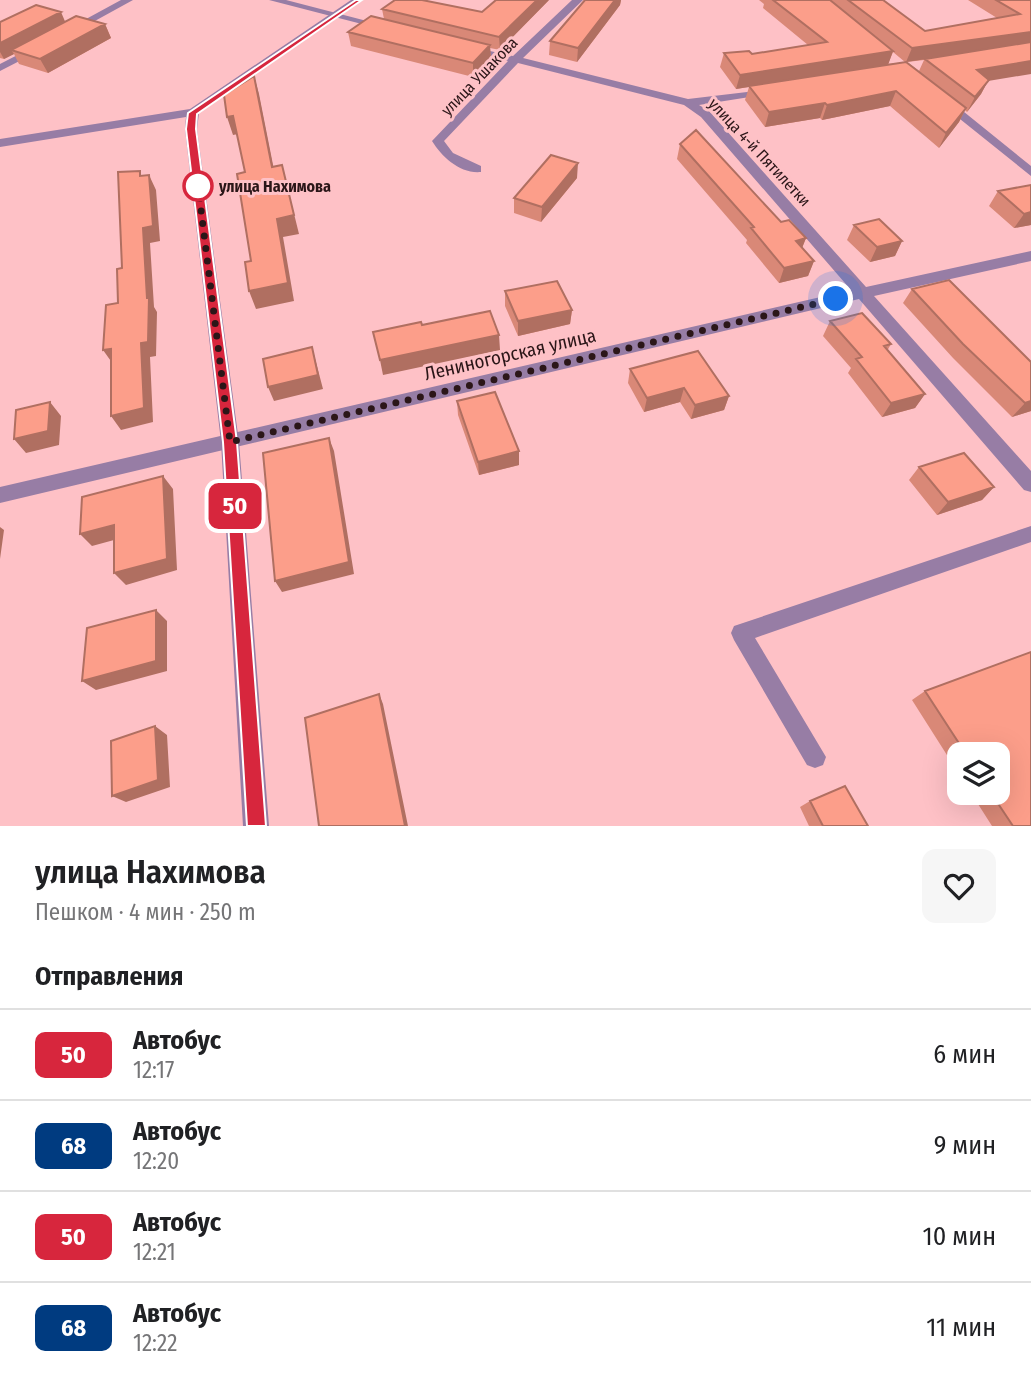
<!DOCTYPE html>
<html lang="ru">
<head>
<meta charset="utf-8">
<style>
	:root { --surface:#fff; --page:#f6f6f6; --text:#202124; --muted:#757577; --line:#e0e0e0 }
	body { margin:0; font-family:"Fira Sans Condensed",sans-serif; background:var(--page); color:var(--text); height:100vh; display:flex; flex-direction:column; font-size:26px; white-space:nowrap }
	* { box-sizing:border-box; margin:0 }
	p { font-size:23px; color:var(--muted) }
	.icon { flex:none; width:38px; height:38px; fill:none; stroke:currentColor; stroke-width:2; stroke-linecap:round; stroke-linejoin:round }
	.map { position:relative; height:826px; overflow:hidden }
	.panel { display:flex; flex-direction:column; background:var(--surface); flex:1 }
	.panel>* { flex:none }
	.badge { padding:0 14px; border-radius:10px; font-size:24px; line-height:46px }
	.tools { position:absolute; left:947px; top:742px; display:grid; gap:14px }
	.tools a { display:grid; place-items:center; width:63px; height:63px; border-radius:14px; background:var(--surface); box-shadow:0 7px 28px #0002; font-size:35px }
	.you { position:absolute; width:35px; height:35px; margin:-18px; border:5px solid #fff; border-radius:50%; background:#1a73e8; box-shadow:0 0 0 10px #1a73e833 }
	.map>.badge { position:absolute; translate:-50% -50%; box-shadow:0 0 0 4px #fff }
	h2 { padding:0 35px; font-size:26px; line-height:63px }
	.round { display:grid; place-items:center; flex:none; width:74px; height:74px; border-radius:14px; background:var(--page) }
	.summary { display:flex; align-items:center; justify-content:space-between; height:119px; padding:0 35px }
	h1 { font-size:33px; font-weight:600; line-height:52px }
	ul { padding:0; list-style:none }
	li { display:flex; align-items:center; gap:21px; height:91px; padding:0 35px; border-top:2px solid var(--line) }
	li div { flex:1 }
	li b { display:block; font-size:26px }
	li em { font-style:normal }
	li .badge { min-width:77px; font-weight:700; text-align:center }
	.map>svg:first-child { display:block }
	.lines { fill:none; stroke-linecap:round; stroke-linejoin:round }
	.service { fill:#977da5; fill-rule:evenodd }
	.minor { fill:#977da5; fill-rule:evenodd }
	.tertiary { fill:#977da5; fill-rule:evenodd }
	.wall { fill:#d98877; fill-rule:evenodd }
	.shaded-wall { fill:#b06f61 }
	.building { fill:#fc9e8a; stroke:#b06f61; stroke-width:2 }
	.line { fill:#d7263d; stroke:#fff; stroke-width:2 }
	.walk { stroke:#2b1618; stroke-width:7; stroke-dasharray:0 12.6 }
	.stop-dot { fill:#fff; stroke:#d7263d; stroke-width:3.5 }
	.labels { text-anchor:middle; stroke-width:6; stroke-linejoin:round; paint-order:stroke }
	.far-street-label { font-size:16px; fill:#2b1618; stroke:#fec1c6 }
	.far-stop-label { font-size:16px; font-weight:bold; fill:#2b1618; stroke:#fec1c6; text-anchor:start }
	.street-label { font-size:19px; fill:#2b1618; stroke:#fec1c6 }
</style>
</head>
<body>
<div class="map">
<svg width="1031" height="826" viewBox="0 0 1031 826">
	<rect width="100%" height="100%" fill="#fec1c6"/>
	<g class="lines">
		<path class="service" d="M1031 526V542L755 638 826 757 823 765 815 768 807 765 734 640 731 633 734 626Z"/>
		<path class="minor" d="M121 0H133L73 33 64 31Z
			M269 0H286L390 27 385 30Z
			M572 0H583L523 58 688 99 772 89V93L768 94 699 105 709 111 866 287 1031 251V261L874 296 1031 471V492L1024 490 859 299 0 503V487L851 290 701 117 684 105 518 63 444 141 453 153 481 166V172C460 174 442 157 432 141L508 61 466 50V46L513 56Z
			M35 46 40 49 39 51 0 71V64Z
			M940 99H948L1031 166V176L940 103Z"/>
		<path class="tertiary" d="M351 0H363L199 113 197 129 239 442 269 826H243L221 442 185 129 186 117 0 147V139L190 109Z"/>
	</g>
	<path class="wall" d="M549 0 500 50 490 48 491 59 473 77 351 46 348 32 384 19 382 9 482 12Z
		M585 0H621L620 5 577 62 549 55 550 41Z
		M759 0H883L925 31 997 18 968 0H1031L981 94 967 112 965 110 959 122 939 148 890 106 822 120 820 118 765 127 745 100 749 87 736 89 720 67 724 53 752 54 808 45 763 8 764 4ZM893 52 905 62 888 64ZM924 60 919 71 907 62Z
		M0 22H65L105 24 111 38 48 73 19 64 14 54 4 59 0 58Z
		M680 144 781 222 806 238 802 248 814 261 808 276 779 283 746 243 747 240 677 159Z
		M577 178 541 222 514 213V198Z
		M1031 185V225L1014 228 989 206 998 191Z
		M854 225 902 241 895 256 870 262 847 240Z
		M949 280 1031 411 1012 417 953 358 903 303 912 289Z
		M505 291 572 310 570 324 518 336 505 306Z
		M830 321 891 344 887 351 925 394 915 408 882 417 848 373 851 368 823 336Z
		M630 369 729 396 724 410 691 419 680 402 644 412 628 383Z
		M457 401 519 465 479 475 458 415Z
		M919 467 994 487 982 500 937 515 909 480Z
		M1031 652V826H992L971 793H998V754H959V774L912 700 925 691Z
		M810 801 868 826H809L800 807Z"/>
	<path class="shaded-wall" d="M537 0H549L500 50 499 37Z
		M615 0H621L620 5 577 62 578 48Z
		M61 12 67 26 11 50 14 54 4 59 0 52V43Z
		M105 24 111 38 48 73 40 59Z
		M1031 32V44L906 62 912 48Z
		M490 45 491 59 473 77V63Z
		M893 51 888 65 736 89 740 75Z
		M1031 61V74L988 81 981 94 967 112 975 97 977 70Z
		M254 76 259 94 277 185 272 167Z
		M896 91 890 106 822 120 827 105Z
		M825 103 820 118 765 127 769 112Z
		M966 108 959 122 939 148 946 133Z
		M233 116 238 134 233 135 227 117Z
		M578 163 577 178 541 222 542 207Z
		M282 165 299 234 283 237 294 301 256 309 249 291 277 219Z
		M149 175 156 190 160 241 150 243 154 307 157 312 156 356 150 357 153 422 121 430 111 416 141 343 147 298 143 228Z
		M1031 212V225L1014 228 1024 214Z
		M806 238 800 253 796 241Z
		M902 241 895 256 870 262 877 247Z
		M814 261 808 276 779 283 784 268Z
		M572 310 570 324 518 336V321Z
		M499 335 500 350 383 375 380 360Z
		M312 347 323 389 274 401 268 387Z
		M111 349 113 364 103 350Z
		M684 388 680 402 644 412 647 398Z
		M925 394 915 408 882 417 891 403Z
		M729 396 724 410 691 419 695 405Z
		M1031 401V411L1012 417 1025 403Z
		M50 402 61 416 59 445 26 453 14 439Z
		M329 438 334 451 354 574 282 592 275 581Z
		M519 451V465L479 475 478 462Z
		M163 476 173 489 177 570 126 585 114 573Z
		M994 487 982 500 937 515 948 502Z
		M114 525 125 537 92 546 80 534Z
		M0 527 4 530 0 559Z
		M156 610 167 621V671L96 690 82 681Z
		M379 694 383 704 408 826H405Z
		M155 726 167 735 170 787 126 802 112 796Z"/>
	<path class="building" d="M395 0H422L482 12 496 0H537L499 37 382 9Z
		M585 0H615L578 48 550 41Z
		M773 0H830L893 51 740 75 724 53 749 51 752 54 827 42Z
		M848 0H883L925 31 1020 14 996 0H1031V32L912 48Z
		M36 5 61 12 0 43V22Z
		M76 16 105 24 40 59 11 50Z
		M371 16 490 45 473 63 348 32Z
		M1031 42V61L977 70 989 80 975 97 925 59Z
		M906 62 966 108 946 133 896 91 827 105 825 103 769 112 749 86Z
		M254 76 272 167 282 165 294 215 277 219 288 283 249 291 245 262 251 261 237 174 245 172 233 116 227 117 224 95Z
		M696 130 781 222 789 220 806 238 796 241 814 261 784 268 751 228 754 227 680 144Z
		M551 155 578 163 542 207 514 198Z
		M140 171V176L149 175 153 226 143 228 147 298H149L148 342 141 343 144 408 111 416V349L103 350 106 305 118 303 117 269 122 268 118 172Z
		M1031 185V212L1024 214 998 191Z
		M879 219 902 241 877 247 854 225Z
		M949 280 1031 362V401L1025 403 963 344 912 289Z
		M557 281 572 310 518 321 505 291Z
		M490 311 499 335 380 360 373 332 421 322 422 325Z
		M862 313 891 344 884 346 925 394 891 403 856 359 862 357 830 321Z
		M312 347 318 375 268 387 263 359Z
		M698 351 729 396 695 405 684 388 647 398 630 369Z
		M495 392 519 451 478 462 457 401Z
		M50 402 48 431 14 439 16 410Z
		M329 438 349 562 275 581 263 453Z
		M964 453 994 487 948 502 919 467Z
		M163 476 167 559 114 573V525L80 534 82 497Z
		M156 610V661L82 681 87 628Z
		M1031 652V826H1013L991 793H998V754H966L925 691Z
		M379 694 405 826H319L305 718Z
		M155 726 158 780 112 796 111 741Z
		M845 786 868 826H823L810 801Z"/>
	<path class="line" d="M356 0H362L197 114 196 129 237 442 266 826H247L223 442 186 129 188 113Z"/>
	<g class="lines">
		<path class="walk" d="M198 186 230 442 836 299"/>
	</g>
	<circle class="stop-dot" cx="198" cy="186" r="14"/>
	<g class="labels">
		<g class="far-street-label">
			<text transform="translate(479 76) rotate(-46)" y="6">улица Ушакова</text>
			<text transform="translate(760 152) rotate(47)" y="6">улица 4-й Пятилетки</text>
		</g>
		<g class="far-stop-label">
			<text x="219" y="192">улица Нахимова</text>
		</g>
		<g class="street-label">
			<text transform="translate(510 354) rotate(-13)" y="7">Лениногорская улица</text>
		</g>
	</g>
</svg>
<div class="tools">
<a><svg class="icon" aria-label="layers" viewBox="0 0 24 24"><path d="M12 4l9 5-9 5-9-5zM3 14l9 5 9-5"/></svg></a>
</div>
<div class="you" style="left:836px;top:299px"></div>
<b class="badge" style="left:235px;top:506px;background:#d7263d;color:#fff">50</b>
</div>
<section class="panel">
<div class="summary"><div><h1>улица Нахимова</h1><p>Пешком · 4 мин · 250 m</p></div><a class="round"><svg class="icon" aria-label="heart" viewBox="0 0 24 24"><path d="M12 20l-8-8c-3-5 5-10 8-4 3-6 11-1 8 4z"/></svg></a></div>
<h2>Отправления</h2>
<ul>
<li><span class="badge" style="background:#d7263d;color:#fff">50</span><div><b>Автобус</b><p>12:17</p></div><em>6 мин</em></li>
<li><span class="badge" style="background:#003b80;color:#fff">68</span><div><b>Автобус</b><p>12:20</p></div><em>9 мин</em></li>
<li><span class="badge" style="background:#d7263d;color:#fff">50</span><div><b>Автобус</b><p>12:21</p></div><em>10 мин</em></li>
<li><span class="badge" style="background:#003b80;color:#fff">68</span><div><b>Автобус</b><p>12:22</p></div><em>11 мин</em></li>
</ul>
</section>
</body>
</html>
